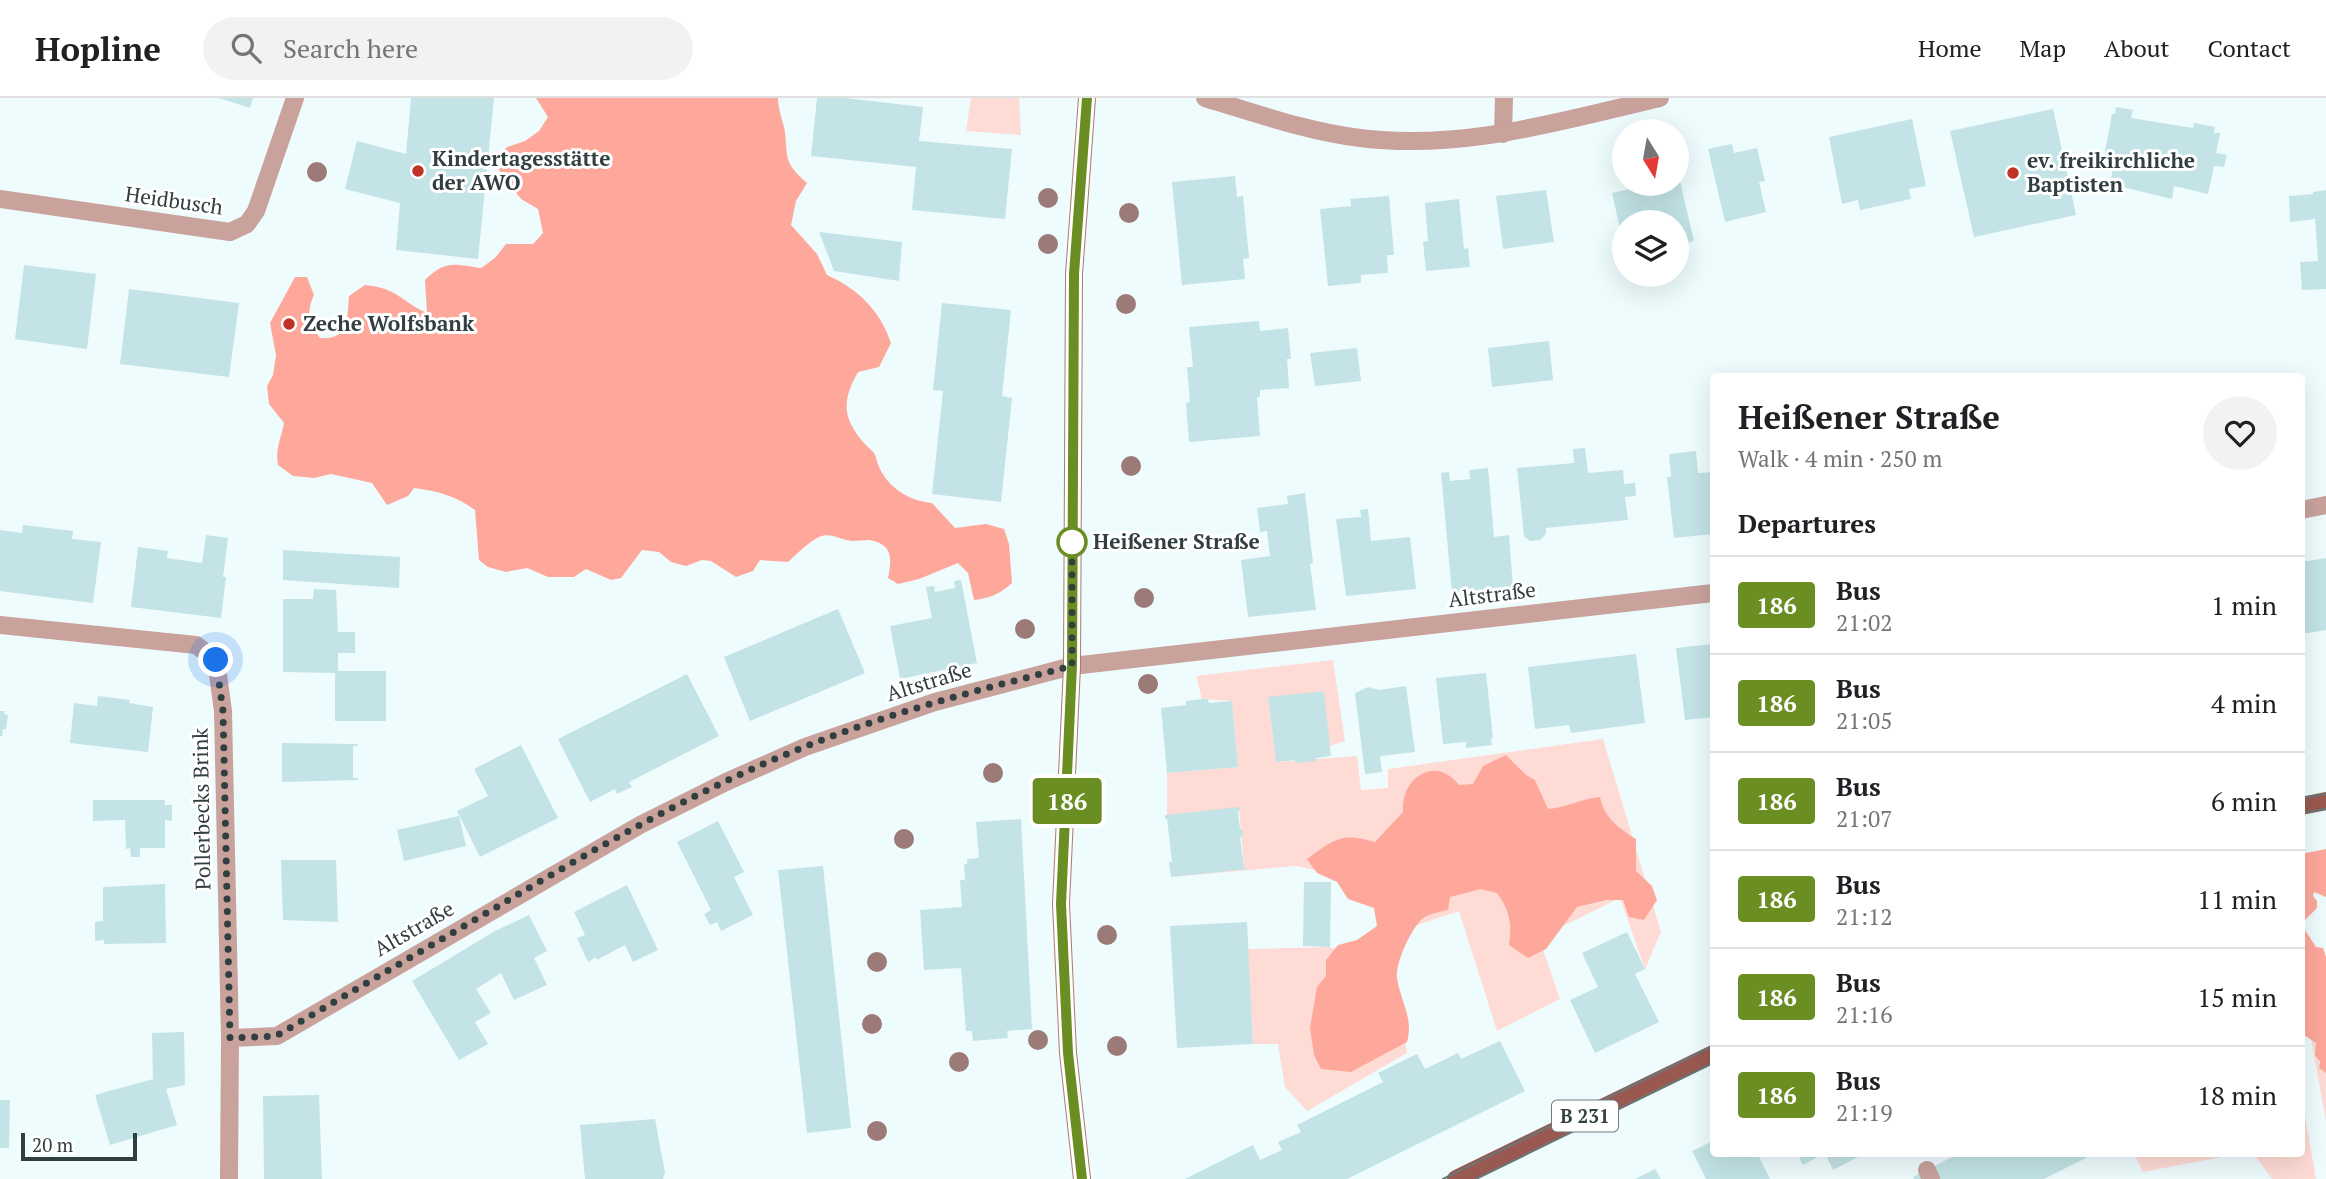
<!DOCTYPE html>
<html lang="en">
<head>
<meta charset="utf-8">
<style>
	:root { --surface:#fff; --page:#f2f2f2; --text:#202124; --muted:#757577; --line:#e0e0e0 }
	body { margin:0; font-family:"PT Serif",serif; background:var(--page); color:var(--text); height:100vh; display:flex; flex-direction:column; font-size:26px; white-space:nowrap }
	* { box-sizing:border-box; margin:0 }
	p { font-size:23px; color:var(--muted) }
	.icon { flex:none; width:38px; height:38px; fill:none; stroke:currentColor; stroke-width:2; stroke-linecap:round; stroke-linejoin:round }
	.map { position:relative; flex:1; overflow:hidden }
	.panel { position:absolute; left:1710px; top:275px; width:595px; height:784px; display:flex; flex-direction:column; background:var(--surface); border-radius:7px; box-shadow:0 7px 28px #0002 }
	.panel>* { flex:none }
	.badge { padding:0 14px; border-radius:5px; font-size:24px; line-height:46px }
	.needle { width:46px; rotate:169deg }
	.fabs { position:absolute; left:1612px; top:21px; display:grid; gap:14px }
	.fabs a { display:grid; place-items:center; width:77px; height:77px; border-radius:50%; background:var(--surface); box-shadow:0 7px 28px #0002; font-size:35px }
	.scale { position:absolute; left:21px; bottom:18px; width:116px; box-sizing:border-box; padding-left:7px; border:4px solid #323f40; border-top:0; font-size:19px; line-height:24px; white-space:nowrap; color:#323f40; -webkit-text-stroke:5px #fff; paint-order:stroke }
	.you { position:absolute; width:35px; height:35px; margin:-18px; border:5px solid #fff; border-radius:50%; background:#1a73e8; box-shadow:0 0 0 10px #1a73e833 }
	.map>.badge { position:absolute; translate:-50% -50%; box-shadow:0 0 0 4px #fff }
	h2 { padding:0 28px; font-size:26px; line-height:63px }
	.round { display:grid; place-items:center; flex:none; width:74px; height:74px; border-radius:37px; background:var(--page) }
	.overview { display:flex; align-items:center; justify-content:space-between; height:119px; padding:0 28px }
	h1 { font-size:33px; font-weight:800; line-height:52px }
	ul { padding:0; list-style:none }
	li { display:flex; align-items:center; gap:21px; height:98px; padding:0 28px; border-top:2px solid var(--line) }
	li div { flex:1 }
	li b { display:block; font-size:26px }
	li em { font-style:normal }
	li .badge { min-width:77px; font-weight:700; text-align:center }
	header { display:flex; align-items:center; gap:42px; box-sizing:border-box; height:98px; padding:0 35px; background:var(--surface); border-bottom:2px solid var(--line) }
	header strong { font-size:33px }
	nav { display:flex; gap:38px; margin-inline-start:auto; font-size:24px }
	.search { width:490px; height:63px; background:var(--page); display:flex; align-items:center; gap:18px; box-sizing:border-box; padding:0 24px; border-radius:38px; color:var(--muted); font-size:26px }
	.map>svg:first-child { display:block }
	.green { fill:#ffdbd5 }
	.forest { fill:#fea89c }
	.building { fill:#c3e3e6 }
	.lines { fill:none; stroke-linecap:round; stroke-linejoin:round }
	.lane { stroke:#c9a29c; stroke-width:18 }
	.street { stroke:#c9a29c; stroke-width:18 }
	.secondary { stroke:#ae786f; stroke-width:18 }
	.primary { stroke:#9a5950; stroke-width:18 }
	.tram { stroke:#6a7778; stroke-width:2 }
	.tree { fill:#9c7a78 }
	.line-casing { stroke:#fff; stroke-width:16 }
	.line { stroke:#6b8e23; stroke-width:10 }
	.walk { stroke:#323f40; stroke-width:7; stroke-dasharray:0 12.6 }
	.poi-dot { fill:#bf3228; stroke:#fff; stroke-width:2.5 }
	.stop-dot { fill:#fff; stroke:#6b8e23; stroke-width:3.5 }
	.labels { text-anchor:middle; stroke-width:6; stroke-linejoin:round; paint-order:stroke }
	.shield { fill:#fff; stroke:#707979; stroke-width:2 }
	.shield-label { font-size:19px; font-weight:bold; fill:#323f40 }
	.poi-label { font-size:21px; font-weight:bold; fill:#323f40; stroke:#fff; text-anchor:start }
	.street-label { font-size:21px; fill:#323f40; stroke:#fff }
	.stop-label { font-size:21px; font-weight:bold; fill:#323f40; stroke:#fff; text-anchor:start }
</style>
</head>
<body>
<header>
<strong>Hopline</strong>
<div class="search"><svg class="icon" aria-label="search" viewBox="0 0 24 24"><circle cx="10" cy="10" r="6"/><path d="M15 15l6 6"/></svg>Search here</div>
<nav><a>Home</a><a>Map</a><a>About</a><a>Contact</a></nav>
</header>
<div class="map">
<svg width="2326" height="1081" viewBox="0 0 2326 1081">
	<rect width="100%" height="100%" fill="#effcfd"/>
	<path class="green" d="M971 0H1019L1021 37 966 33Z
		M1333 562 1345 643 1330 648 1268 600 1276 664 1357 658 1361 692 1388 690V671L1603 641 1661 834 1645 871 1620 800 1539 840 1560 901 1497 933 1459 813 1391 836 1407 955 1307 1013 1285 989 1278 946H1253L1248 851 1330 849 1338 853 1380 842V804L1337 776 1295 768 1171 779 1244 768 1239 710 1167 721V675L1238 669 1232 603 1202 601 1196 578Z
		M2311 941 2316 945C2315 955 2319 970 2326 975V1023Z
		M2301 996 2316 1081H2272L2253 1055H2301Z
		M2134 1055H2232V1057L2143 1074Z"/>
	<path class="forest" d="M536 0H778C778 13 783 22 785 34 788 63 784 64 807 85L796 103 791 127 817 156 827 177C858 191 880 212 891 245L879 269 858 274C843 301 841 318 863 344 866 348 871 351 874 355 877 360 877 366 880 371 890 391 910 403 932 405L955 430 986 426 1004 431 1009 446 1012 485C1000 496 990 500 974 502L968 475 958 465 919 481 898 486 888 480C892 460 893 446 869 442 863 442 857 443 852 443 840 442 830 434 819 439 807 445 798 455 788 464L760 462 753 473 736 479 711 463 702 462 686 468 671 464 659 454 642 452 621 480 611 482 586 471 574 479H548L527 470 506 474 488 469 479 462 475 412C456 398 438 393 414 390L408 398 387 407 372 385 331 376 314 380 293 378 278 367C275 351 281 341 284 325L269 306 267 288 273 277 276 257 270 225 295 179H307L314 197C306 214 309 225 320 240 349 242 347 222 349 198L365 187C398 190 400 203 427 215L425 182C447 161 454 167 481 170L495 160 506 146H533L543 135 538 111 521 101 493 64 507 49 525 43 539 33 548 19Z
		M1506 657 1526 677 1535 682 1548 711C1565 710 1580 701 1600 699 1604 720 1619 730 1636 741V773L1652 788 1657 802 1644 822 1629 819 1623 802H1606L1577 809 1546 851 1528 860 1509 847C1512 825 1510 813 1497 795L1481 791 1450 799 1448 812C1440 814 1427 816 1422 821 1411 831 1395 866 1397 880 1400 902 1414 920 1407 944L1351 974 1321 971 1314 957 1310 930 1317 889 1326 878V862L1338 847 1357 842 1377 828 1374 810 1348 801 1337 784 1317 775 1307 761C1335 741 1341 734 1375 744L1403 714C1400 680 1436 656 1459 687L1473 686 1483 668Z
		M2326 751V799L2314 794 2313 798 2317 803V810L2301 826V756Z
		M2301 826 2316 849 2323 850 2326 859V975L2319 970 2320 964 2315 957 2316 945 2301 935Z"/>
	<path class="building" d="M219 0H253L250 10Z
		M411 0H494L478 161 396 152 400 105 345 91 357 43 406 56Z
		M817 0H845L923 9 919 43 1012 51 1005 121 912 112 916 69 811 58Z
		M2116 9 2133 12 2131 20 2193 30 2194 25 2215 29 2214 35H2220L2216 55 2227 57 2224 69 2214 68 2208 96 2174 88 2172 101 2110 86 2115 61 2104 59 2112 16H2115Z
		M2053 11 2076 117 1974 139 1950 33Z
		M1912 21 1926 88 1909 91 1911 101 1860 112 1858 102 1842 106 1829 39Z
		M1732 46 1734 55 1757 50 1765 83 1759 84 1766 114 1725 124 1708 51Z
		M1235 78 1237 99 1243 98 1249 160 1243 161 1245 181 1182 187 1172 84Z
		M1679 79 1694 143 1676 147V124H1624L1623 144 1612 95 1652 86H1676V80Z
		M1546 92 1554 144 1503 151 1496 98Z
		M2326 92V191L2302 192 2300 164 2318 163 2315 121 2290 124 2289 98 2313 96V94Z
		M1389 98 1394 157H1387L1388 175 1361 177V185L1328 188 1320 111 1351 108 1350 101Z
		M1459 101 1464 151 1468 150 1470 169 1426 173 1423 144 1428 143 1425 105Z
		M819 134 902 144 899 183 834 173Z
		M24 167 96 176 87 251 15 241Z
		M129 191 239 205 229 279 120 266Z
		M942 205 1011 212 1002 298 1012 300 1001 404 932 396 943 293 933 292Z
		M1259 223 1260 233 1288 230 1291 261H1287L1289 290 1260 292V299H1257L1260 338 1189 344 1186 305 1190 304 1187 269H1193L1189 229Z
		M1549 243 1553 282 1492 289 1488 250Z
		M1357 250 1361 283 1315 288 1310 255Z
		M1585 350 1588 375 1623 372 1624 386 1635 385 1636 398 1625 399 1628 422 1546 430V436L1540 442 1530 443 1524 438 1517 370 1574 365 1573 351Z
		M1696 353 1698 375 1713 374V436L1674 440 1667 379H1671L1669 356Z
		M1488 370 1494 439 1509 437 1513 489 1452 495 1441 375 1449 374 1450 383 1470 381 1469 372Z
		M1305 395 1313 465 1310 466 1316 512 1248 519 1241 462 1270 458 1267 433 1260 434 1257 410 1288 406 1287 398Z
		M1368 411 1371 443 1410 439 1416 491 1346 498 1336 421 1361 419 1360 412Z
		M23 427 73 433 72 441 101 444 93 505 0 493V432L22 435Z
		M206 437 228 440 223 479H226L221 520 131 509 138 449 168 453 167 460 202 465Z
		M283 452 400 459 399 490 283 482Z
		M2326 460V532L2301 536V464Z
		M961 482 977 565 900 581 890 528 932 520 926 489 934 488 935 494 955 490 954 483Z
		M314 491 336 492 338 534H355V555H338V573H386V623H335V575L283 574V501H313Z
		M838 511 865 575 750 623 724 559Z
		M1713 546V619L1685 622 1676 550Z
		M1636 556 1645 625 1571 635 1569 627 1535 631 1528 569Z
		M1486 575 1493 640 1491 641 1492 647 1466 650V644L1443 646 1436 580Z
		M687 576 719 638 629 684 632 689 617 696 615 691 590 704 558 641Z
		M1406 588 1415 654 1380 658 1382 674 1365 676 1355 595 1368 589 1379 592Z
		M1324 593 1331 658 1316 660V663L1295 665V662L1276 664 1268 599Z
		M98 598 130 602 129 605 153 609 148 654 70 645 74 605 97 608Z
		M1202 601H1208L1209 605 1232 603 1238 669 1167 675 1161 610 1186 607V603Z
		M0 613H5L4 616 8 617 6 631H3L2 638H0Z
		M282 645 358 646V648H353V680H358V682L282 684Z
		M521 647 558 720 480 759 457 713 488 698 474 671Z
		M93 702H165V707H172V723L165 722V750H140V759H131L130 750 126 751 125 722 93 723Z
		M1240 709V713H1238L1240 731H1242L1243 738 1240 739 1244 769 1247 771 1171 779 1169 764H1172L1167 721H1165V717Z
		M459 718 466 748 404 763 397 732Z
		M1021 721 1032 931 1007 933 1008 940 973 943 972 933H966L961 870 924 872 920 812 962 809 960 782H965L964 766H967V761L979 760 976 724Z
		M718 723 744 774 734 779 753 817 721 833 717 824 710 827 704 816 711 812 677 744Z
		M281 762H336L338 824 283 822Z
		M823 768 851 1030 807 1035 778 772Z
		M1304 784H1331L1330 849 1303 848Z
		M165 786 166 845 104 846V842L95 843V824L103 823V789Z
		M627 787 658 852 633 864 625 847 597 862 596 859 588 864 577 840 585 837 574 814Z
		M529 817 547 853 534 860 547 887 514 902 501 875 476 891 491 915 475 924 488 946 459 962 412 883 495 833Z
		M1247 824 1253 946 1177 950 1170 828Z
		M1627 834 1645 871 1635 876 1659 924 1595 955 1570 902 1598 889 1582 855Z
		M184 934 185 987 166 991 177 1027 110 1047 95 997 153 981 152 935Z
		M1500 943 1525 993 1347 1081H1185L1253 1047 1260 1062 1282 1052 1278 1044 1301 1034 1297 1027 1383 984 1378 975 1417 956 1425 971 1458 955 1461 961Z
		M319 997 322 1081H264L263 998Z
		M0 1002H10L9 1050H0Z
		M655 1021 665 1075 663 1081H585L580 1027Z
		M1713 1043V1055H1757L1770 1081H1706L1692 1053Z
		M1797 1055H1861L1862 1057 1833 1072 1825 1055 1803 1067Z
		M1960 1055H2084L2086 1060 2044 1081H1914L1913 1079Z
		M1655 1071 1661 1081H1635Z"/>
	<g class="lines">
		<path class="lane" d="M1503 36 1504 0
			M1927 1072 1931 1081"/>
		<path class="street" d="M1205 0C1256 15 1308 34 1360 40 1462 53 1561 23 1660 0
			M0 101 230 134 247 126 256 113 295 0
			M2301 412 2326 407
			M0 527 196 547 216 562 223 613 230 940 229 1081
			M230 940 277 938 640 727 726 684 805 649 935 604 1072 568 1713 495"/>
		<path class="secondary" d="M1082 1081 1068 955 1061 806 1072 568 1074 176 1087 0"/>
		<path class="primary" d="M2301 708 2326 703
			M1456 1081 1713 956"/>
		<path class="tram" d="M2301 700 2326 696
			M2301 715 2326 711
			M1443 1081 1713 948
			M1476 1081 1713 965"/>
	</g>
	<g class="tree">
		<circle cx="317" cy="74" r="10"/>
		<circle cx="1048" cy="100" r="10"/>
		<circle cx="1129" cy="115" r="10"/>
		<circle cx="1048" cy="146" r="10"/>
		<circle cx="1126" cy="206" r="10"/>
		<circle cx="1131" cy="368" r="10"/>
		<circle cx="1144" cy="500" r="10"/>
		<circle cx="1025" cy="531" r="10"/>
		<circle cx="1148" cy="586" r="10"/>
		<circle cx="993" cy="675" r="10"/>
		<circle cx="904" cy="741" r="10"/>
		<circle cx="1107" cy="837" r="10"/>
		<circle cx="877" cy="864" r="10"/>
		<circle cx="872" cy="926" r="10"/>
		<circle cx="1038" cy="942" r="10"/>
		<circle cx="1117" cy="948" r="10"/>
		<circle cx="959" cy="964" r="10"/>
		<circle cx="877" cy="1033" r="10"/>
	</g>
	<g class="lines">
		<defs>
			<path id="line" d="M1082 1081 1068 955 1061 806 1072 568 1074 176 1087 0"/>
		</defs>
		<use href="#line" class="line-casing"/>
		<use href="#line" class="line"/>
		<path class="walk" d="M216 562 223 613 230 940 276 938C351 894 425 851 500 807 598 749 698 691 804 649 891 614 982 591 1072 568V437V444"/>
	</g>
	<g class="poi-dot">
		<circle cx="418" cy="73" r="7"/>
		<circle cx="2013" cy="75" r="7"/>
		<circle cx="289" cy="226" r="7"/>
	</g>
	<circle class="stop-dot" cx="1072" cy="444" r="14"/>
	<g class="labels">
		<rect class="shield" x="1552" y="1002.5" width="66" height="31" rx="5"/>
		<g class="shield-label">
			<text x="1585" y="1025">B 231</text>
		</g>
		<g class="poi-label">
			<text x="432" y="68">Kindertagesstätte<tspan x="432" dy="24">der AWO</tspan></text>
			<text x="2027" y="70">ev. freikirchliche<tspan x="2027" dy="24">Baptisten</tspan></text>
			<text x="303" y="233">Zeche Wolfsbank</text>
		</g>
		<g class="street-label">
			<text transform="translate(174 103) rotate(8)" y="7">Heidbusch</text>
			<text transform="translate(1492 497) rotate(-7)" y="7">Altstraße</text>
			<text transform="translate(929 584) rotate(-17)" y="7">Altstraße</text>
			<text transform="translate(202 711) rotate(-91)" y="7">Pollerbecks Brink</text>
			<text transform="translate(414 831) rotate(-30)" y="7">Altstraße</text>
		</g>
		<g class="stop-label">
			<text x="1093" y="451">Heißener Straße</text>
		</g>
	</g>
</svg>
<div class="fabs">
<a><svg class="needle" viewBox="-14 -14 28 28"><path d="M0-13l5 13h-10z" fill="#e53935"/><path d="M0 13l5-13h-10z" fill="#757577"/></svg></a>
<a><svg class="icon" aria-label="layers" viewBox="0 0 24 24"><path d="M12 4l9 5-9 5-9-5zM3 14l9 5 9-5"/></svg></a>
</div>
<div class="scale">20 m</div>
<div class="you" style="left:216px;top:562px"></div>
<b class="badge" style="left:1067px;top:703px;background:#6b8e23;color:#fff">186</b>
<section class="panel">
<div class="overview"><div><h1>Heißener Straße</h1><p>Walk · 4 min · 250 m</p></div><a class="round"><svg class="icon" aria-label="heart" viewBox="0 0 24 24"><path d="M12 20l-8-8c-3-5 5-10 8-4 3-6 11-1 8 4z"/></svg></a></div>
<h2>Departures</h2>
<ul>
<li><span class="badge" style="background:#6b8e23;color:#fff">186</span><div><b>Bus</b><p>21:02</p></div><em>1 min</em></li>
<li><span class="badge" style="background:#6b8e23;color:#fff">186</span><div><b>Bus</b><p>21:05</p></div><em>4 min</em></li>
<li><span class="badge" style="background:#6b8e23;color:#fff">186</span><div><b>Bus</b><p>21:07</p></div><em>6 min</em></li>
<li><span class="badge" style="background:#6b8e23;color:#fff">186</span><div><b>Bus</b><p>21:12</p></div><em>11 min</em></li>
<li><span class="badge" style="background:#6b8e23;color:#fff">186</span><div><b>Bus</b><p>21:16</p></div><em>15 min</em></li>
<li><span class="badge" style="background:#6b8e23;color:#fff">186</span><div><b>Bus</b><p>21:19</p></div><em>18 min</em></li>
</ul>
</section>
</div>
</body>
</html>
